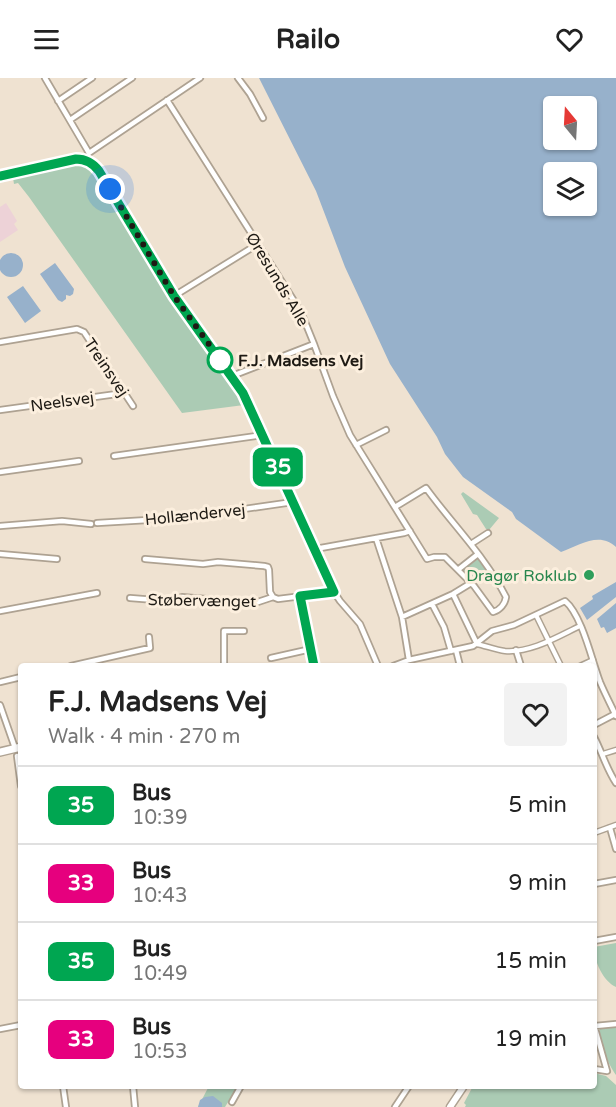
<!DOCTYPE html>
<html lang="en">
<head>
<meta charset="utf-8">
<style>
	:root { --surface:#fff; --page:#f2f2f2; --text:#222; --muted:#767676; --line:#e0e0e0 }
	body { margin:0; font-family:"Varela Round",sans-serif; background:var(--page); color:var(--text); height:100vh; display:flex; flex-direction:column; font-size:22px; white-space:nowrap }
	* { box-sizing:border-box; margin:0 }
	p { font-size:20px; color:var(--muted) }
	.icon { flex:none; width:33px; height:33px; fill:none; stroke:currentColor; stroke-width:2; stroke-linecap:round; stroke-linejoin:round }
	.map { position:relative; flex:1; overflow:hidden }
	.panel { position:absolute; left:18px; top:585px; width:579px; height:426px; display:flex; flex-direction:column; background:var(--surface); border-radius:6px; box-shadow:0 2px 4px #0004 }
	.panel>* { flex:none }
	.badge { padding:0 12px; border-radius:9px; font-size:21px; line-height:39px }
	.needle { width:39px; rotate:342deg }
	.fabs { position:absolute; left:543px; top:18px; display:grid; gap:12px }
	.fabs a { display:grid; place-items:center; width:54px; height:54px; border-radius:6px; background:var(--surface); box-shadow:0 2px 4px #0004; font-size:30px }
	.you { position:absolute; width:30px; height:30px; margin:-15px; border:4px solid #fff; border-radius:50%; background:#1a73e8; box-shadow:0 0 0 9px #1a73e833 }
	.map>.badge { position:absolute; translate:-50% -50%; box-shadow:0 0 0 3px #fff }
	.round { display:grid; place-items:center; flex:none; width:63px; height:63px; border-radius:6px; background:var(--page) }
	.summary { display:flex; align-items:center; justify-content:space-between; height:102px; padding:0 30px }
	h1 { font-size:28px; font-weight:700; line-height:45px }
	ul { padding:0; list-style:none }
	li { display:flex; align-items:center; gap:18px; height:78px; padding:0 30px; border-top:2px solid var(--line) }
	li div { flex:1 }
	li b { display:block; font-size:22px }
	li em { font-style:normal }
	li .badge { min-width:66px; font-weight:700; text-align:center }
	header { display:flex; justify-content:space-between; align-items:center; height:78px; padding:0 30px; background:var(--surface); font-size:27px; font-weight:700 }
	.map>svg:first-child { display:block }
	.industrial { fill:#edd2d7 }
	.green { fill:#abcbb4 }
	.water { fill:#97b1cb; fill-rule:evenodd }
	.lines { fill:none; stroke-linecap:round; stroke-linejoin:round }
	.pedestrian-casing { stroke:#aea292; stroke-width:7 }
	.minor-casing { stroke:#aea292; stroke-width:8 }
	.tertiary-casing { stroke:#aea292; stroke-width:9 }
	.secondary-casing { stroke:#aea292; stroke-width:10 }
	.pedestrian { stroke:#fff; stroke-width:4 }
	.minor { stroke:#fff; stroke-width:4.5 }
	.tertiary { stroke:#fff; stroke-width:6 }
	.secondary { stroke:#fff; stroke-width:7 }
	.line-casing { stroke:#fff; stroke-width:14 }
	.line { stroke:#00a651; stroke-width:9 }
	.walk { stroke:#1e1a14; stroke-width:6; stroke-dasharray:0 10.8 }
	.stop-dot { fill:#fff; stroke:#00a651; stroke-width:3 }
	.leisure-dot { fill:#2e9e5b; stroke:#fcefde; stroke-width:2 }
	.labels { text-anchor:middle; stroke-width:6; stroke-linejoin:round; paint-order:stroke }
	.street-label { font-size:16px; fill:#1e1a14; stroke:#fcefde }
	.stop-label { font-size:16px; font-weight:bold; fill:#1e1a14; stroke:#fcefde; text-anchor:start }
	.leisure-label { font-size:16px; fill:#27864d; stroke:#fcefde; text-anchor:end }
</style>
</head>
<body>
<header><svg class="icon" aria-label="menu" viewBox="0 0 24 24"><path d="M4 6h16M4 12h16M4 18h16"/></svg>Railo<svg class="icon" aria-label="heart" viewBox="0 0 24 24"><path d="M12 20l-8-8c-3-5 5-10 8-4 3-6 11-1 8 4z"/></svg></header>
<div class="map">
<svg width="616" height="1029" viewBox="0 0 616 1029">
	<rect width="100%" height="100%" fill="#efe2d1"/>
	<path class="industrial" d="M6 125 17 143 14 146 18 152 0 164V129Z"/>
	<path class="green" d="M76 84C87 84 92 89 99 98L168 213 237 315 244 327 182 335 29 119 18 105 14 106 13 100 16 97Z
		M463 414 499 440 489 452 486 451 477 437 473 436 461 416Z
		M478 481 486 491 471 501 463 492Z
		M616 865V909C603 903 594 883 594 869Z
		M600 949H616V997C609 988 597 961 600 949Z
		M594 995 606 998 616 1007V1029H465L466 1027 464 1025 473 1008H594Z
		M209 1008H238L225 1029H198Z"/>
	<path class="water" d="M259 0H616V469C600 453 579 467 561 474L516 441 512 434 463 399 445 376 437 359 390 286 345 189 316 113ZM554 28H586V62H554ZM554 94H586V128H554Z
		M-1 187a12 12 0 1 1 24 0a12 12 0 1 1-24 0Z
		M55 185 74 211 73 216 70 218 66 217V221L62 224 58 222 40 196Z
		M23 208 41 233 25 245 7 219Z
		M616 504V519L587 542 580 530 593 521 592 518Z
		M616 525V550L607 555 604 549 601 550 597 541Z
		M213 1018 222 1025V1029H198L200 1022 205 1019Z"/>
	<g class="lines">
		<defs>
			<path id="pedestrian" d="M536 537 561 588
				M477 566C486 568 496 572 505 573 531 575 557 559 580 548
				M580 588 593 582
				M603 676 616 672
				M594 755 616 747"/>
			<path id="minor" d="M45 0 89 75
				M238 0 250 16 263 40
				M167 22 301 234 314 266 333 318 350 357 427 481 434 479H445L474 508 493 534C500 532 505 526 506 519 485 478 452 446 426 410L395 429
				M58 23 92 0
				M70 42 132 0
				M89 75 200 0
				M0 98 76 81 88 83 96 90 174 218 243 315 334 514 340 523 360 546 378 588
				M174 218 258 166
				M0 264 77 251 84 254 133 328
				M232 298 314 266
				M0 332 124 315
				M356 367 386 352
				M114 378 263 357
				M0 394 79 383
				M97 445 182 440 293 424
				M0 448 62 443 91 446
				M376 460 402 539 409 582
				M471 466 488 455
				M315 471 404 455 410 453
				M0 476 57 481
				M145 481 203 486 218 484 264 488 268 489 269 492 270 514 273 519
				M459 491 478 476
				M453 516 477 566
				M300 518 314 588
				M130 520 168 523 182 519 255 525 273 519 278 521 334 514
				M432 526 444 549 451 573
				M0 533 97 515
				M402 539 453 516 471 505
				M456 572 460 588
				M516 572 521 588
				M271 580 311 571
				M71 588 150 570 149 559
				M224 588V553H244
				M393 588 409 582 473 568 492 553 514 547 565 523C582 537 592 583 600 604 605 616 611 627 616 638
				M0 604 21 599
				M0 627 15 670
				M594 647 615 636
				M594 659C602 674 606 690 616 705
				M17 678 21 708
				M610 750 616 771
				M594 806 616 802
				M594 863 616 859
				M594 947 607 993 594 991
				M595 948 616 946
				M0 951 21 947
				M63 1008 66 1029
				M133 1008 135 1029
				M232 1024 241 1008
				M395 1029 409 1008"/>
			<path id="tertiary" d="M450 1029 464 1008"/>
			<path id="secondary" d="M0 674 21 669"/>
		</defs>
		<use href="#pedestrian" class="pedestrian-casing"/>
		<use href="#minor" class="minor-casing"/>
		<use href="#tertiary" class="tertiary-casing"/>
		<use href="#secondary" class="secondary-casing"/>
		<use href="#pedestrian" class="pedestrian"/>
		<use href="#minor" class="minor"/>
		<use href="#tertiary" class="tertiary"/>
		<use href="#secondary" class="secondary"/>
	</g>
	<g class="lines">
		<defs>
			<path id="line" d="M0 98 76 81C86 81 93 85 99 93L174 218 243 315 334 514 300 518 314 588"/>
		</defs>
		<use href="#line" class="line-casing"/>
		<use href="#line" class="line"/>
		<path class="walk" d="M110 111 174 218 222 284 220 282"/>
	</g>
	<circle class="stop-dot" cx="220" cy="282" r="12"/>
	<circle class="leisure-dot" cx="589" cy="497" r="6"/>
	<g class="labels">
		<g class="street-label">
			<text transform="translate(278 201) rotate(59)" y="6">Øresunds Alle</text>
			<text transform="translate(107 289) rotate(56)" y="6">Treinsvej</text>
			<text transform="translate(62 323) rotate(-8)" y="6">Neelsvej</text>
			<text transform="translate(195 436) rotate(-6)" y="6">Hollændervej</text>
			<text transform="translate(202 522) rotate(1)" y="6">Støbervænget</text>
		</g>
		<g class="stop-label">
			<text x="238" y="288">F.J. Madsens Vej</text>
		</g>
		<g class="leisure-label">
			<text x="577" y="503">Dragør Roklub</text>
		</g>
	</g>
</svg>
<div class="fabs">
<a><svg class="needle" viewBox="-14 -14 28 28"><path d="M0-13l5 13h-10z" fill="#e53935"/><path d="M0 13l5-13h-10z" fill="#767676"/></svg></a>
<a><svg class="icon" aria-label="layers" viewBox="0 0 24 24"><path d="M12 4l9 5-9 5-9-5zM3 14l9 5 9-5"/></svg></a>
</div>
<div class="you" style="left:110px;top:111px"></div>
<b class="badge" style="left:278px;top:389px;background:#00a651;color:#fff">35</b>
<section class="panel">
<div class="summary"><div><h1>F.J. Madsens Vej</h1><p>Walk · 4 min · 270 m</p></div><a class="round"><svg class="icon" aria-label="heart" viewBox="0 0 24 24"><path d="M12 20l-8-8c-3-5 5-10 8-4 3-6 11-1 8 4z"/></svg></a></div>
<ul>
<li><span class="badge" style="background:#00a651;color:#fff">35</span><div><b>Bus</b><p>10:39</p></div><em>5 min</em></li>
<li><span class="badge" style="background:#e6007e;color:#fff">33</span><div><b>Bus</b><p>10:43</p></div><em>9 min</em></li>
<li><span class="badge" style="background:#00a651;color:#fff">35</span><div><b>Bus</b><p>10:49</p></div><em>15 min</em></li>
<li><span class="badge" style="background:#e6007e;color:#fff">33</span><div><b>Bus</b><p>10:53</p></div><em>19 min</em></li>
</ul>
</section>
</div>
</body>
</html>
